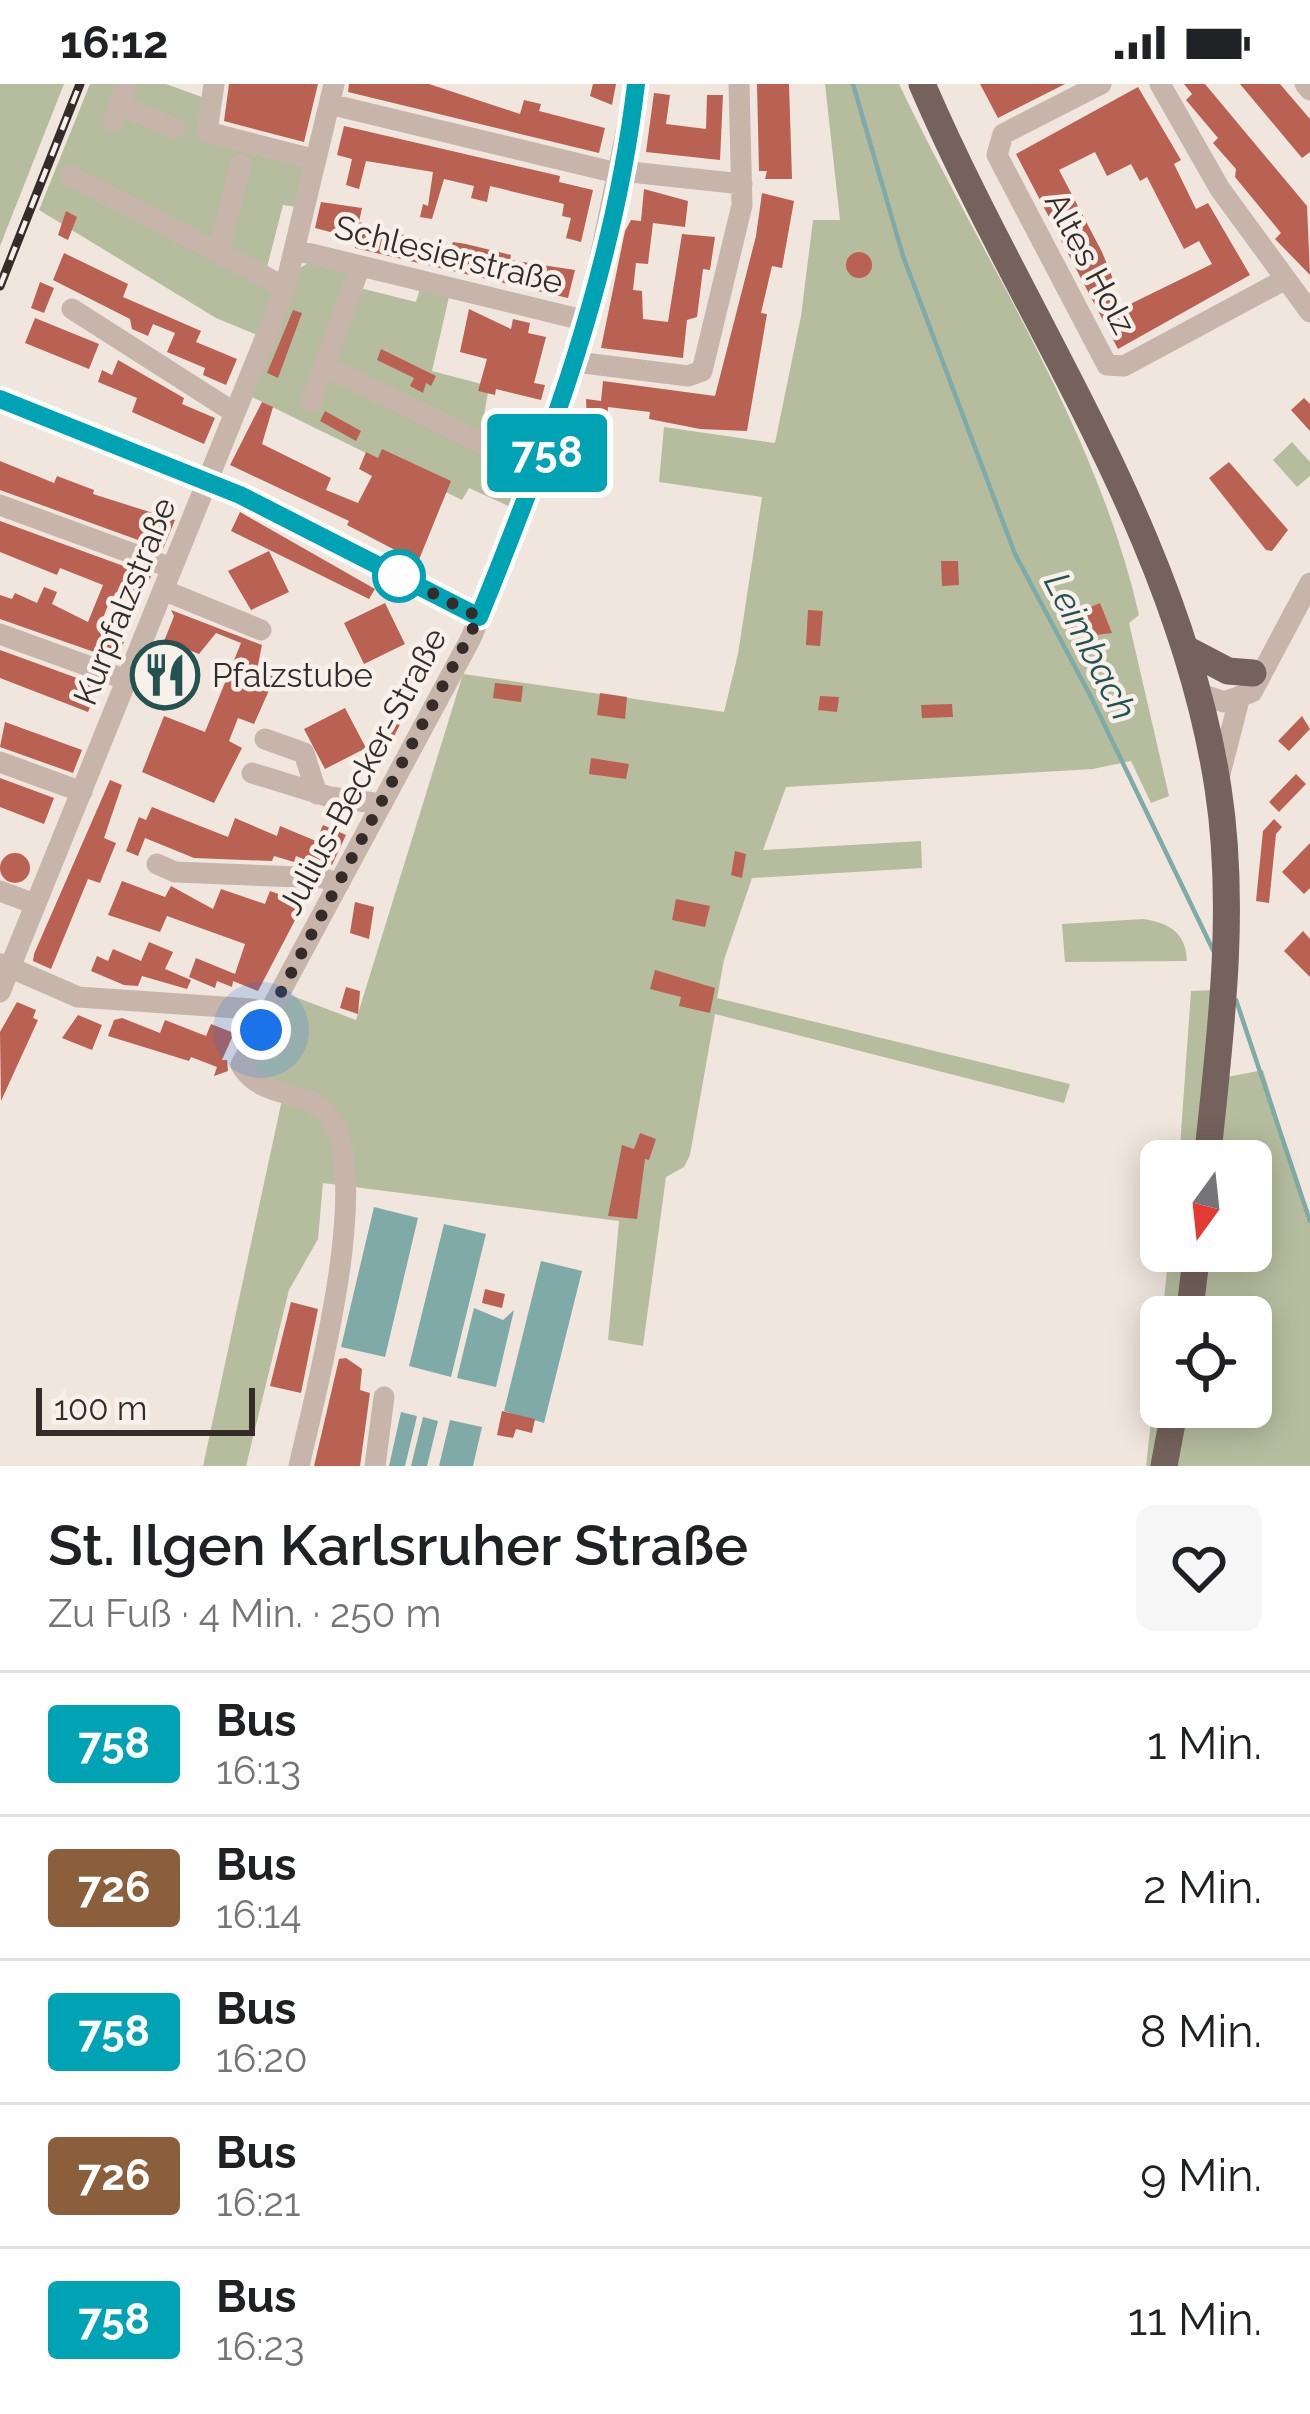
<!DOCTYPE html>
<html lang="de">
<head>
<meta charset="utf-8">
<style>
	:root { --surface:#fff; --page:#f6f6f6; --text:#202124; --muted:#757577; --line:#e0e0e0 }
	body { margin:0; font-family:Raleway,sans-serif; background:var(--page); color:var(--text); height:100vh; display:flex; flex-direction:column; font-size:45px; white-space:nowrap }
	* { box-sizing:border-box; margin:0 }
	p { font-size:39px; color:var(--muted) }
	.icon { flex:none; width:66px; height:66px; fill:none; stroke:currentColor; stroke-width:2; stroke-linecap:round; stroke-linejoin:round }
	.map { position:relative; height:1382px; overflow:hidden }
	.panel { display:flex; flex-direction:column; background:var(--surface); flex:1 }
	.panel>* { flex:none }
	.badge { padding:0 24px; border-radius:9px; font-size:42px; line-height:78px }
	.needle { width:78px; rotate:195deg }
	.controls { position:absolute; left:1140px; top:1056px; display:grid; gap:24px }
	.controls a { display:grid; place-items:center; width:132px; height:132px; border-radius:18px; background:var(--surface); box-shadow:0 6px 30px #0003; font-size:60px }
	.scale { position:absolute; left:36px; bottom:30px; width:219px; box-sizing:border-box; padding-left:12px; border:6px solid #352c29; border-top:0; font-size:33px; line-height:42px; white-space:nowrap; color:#352c29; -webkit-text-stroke:9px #f8f0ea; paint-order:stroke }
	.you { position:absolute; width:60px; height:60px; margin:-30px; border:9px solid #fff; border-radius:50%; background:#1a73e8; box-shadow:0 0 0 18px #1a73e833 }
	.map>.badge { position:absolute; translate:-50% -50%; box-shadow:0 0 0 6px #fff }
	.round { display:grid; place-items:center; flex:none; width:126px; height:126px; border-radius:18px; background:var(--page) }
	.head { display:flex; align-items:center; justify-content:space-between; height:204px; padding:0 48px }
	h1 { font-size:57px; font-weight:600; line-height:90px }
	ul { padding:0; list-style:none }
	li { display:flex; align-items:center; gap:36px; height:144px; padding:0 48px; border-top:3px solid var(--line) }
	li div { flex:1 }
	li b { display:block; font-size:45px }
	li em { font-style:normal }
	li .badge { min-width:132px; font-weight:700; text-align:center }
	.status { display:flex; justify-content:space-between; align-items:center; height:84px; padding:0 60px; background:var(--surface); direction:ltr }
	.status svg { height:33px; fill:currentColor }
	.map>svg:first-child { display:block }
	.green { fill:#b6bd9f }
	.water { fill:#80aaa7 }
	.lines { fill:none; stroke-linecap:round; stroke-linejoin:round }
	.stream { stroke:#80aaa7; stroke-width:4.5 }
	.building { fill:#b96152; fill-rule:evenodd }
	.minor { stroke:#c7b5ab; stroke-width:21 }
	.major { stroke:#75625c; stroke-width:27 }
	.rail-casing { stroke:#352c29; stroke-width:9 }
	.rail { stroke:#f8f0ea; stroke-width:4.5; stroke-dasharray:14; stroke-linecap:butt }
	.line-casing { stroke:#fff; stroke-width:27 }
	.line { stroke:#00a3b4; stroke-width:18 }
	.walk { stroke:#352c29; stroke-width:12; stroke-dasharray:0 21.6 }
	.stop-dot { fill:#fff; stroke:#00a3b4; stroke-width:6 }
	.labels { text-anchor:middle; stroke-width:9; stroke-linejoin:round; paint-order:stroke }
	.street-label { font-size:33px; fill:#352c29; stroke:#f8f0ea }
	.poi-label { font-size:33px; fill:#352c29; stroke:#f8f0ea; text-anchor:start }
	.water-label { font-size:36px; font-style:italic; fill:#235251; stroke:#f8f0ea }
</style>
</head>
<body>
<div class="status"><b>16:12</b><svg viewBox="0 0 49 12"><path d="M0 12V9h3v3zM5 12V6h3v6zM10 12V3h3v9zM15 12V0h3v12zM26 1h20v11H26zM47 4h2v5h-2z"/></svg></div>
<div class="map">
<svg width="1310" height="1382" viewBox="0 0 1310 1382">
	<rect width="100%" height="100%" fill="#f0e6de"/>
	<path class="green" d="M0 0H64L0 162Z
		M90 0H166L202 13 199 51 306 79 296 123 283 121 264 195 276 202 257 251 216 234 39 126Z
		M825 0H899C982 174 1096 342 1139 531L1129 539 1169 712 1151 719 1131 677 1093 685 786 703 763 766 921 757 922 784 752 794 724 876 717 914 1070 1000 1064 1019 715 930 690 1071 684 1083 666 1093 643 1262 608 1256 619 1137 323 1099 318 1155 289 1206 246 1382H203L283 1011 246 989 282 908 356 936 463 590 724 628 738 570 762 413 659 398 664 343 775 359 801 232 813 136H840Z
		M308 179 351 189 352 202 416 218 420 205 449 213 432 287 489 302 480 355 531 380 513 424 469 404 462 416 252 313 300 184Z
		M1292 358 1310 378V392L1297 403 1273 376Z
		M1143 835C1170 839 1186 849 1187 877L1065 878 1062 840Z
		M1215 906 1197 1077H1179L1191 907Z
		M1263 986 1310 1138V1382H1175L1183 1323H1251V1233H1195L1204 1167H1251V1077H1214L1222 994Z
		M1169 1167H1187L1179 1233H1162Z
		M1161 1247V1323H1166L1155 1382H1146Z"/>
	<path class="water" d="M374 1123 418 1134 385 1273 341 1263Z
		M444 1140 486 1150 451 1293 409 1282Z
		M541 1177 582 1187 544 1339 504 1327Z
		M474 1224 503 1236 514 1226 496 1303 457 1294Z
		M401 1328 417 1332 405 1382H389Z
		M423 1333 438 1337 427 1382H411Z
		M450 1336 482 1343 473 1382H439Z"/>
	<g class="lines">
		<path class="stream" d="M853 0 903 172 1015 470 1091 613 1214 868
			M1236 916 1310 1137"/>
	</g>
	<path class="building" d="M229 0H318L304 58 224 37Z
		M349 0H429L520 30 524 16 541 20 539 27 605 44 599 69 348 8Z
		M593 0H616L612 21 590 12Z
		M757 0H789L792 95H765L767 87H759Z
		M980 0H1065L998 34Z
		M1184 0H1205L1307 122 1310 191 1275 155 1281 149 1235 93 1236 85 1213 59 1218 54 1186 16 1192 10Z
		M1240 0H1280L1310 35V68L1302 74Z
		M1138 3 1181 76 1174 80 1196 125 1208 119 1250 191 1118 265 1016 70ZM1095 68 1107 92 1131 80 1140 97 1147 93 1184 165 1199 157 1212 180 1116 227 1104 205 1115 200 1102 168 1059 86Z
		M654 9 670 11 666 40 706 45 707 11H723L720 76 646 68Z
		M344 42 560 92 559 98 593 106 581 158 566 154 571 134 562 132 564 120 490 102 487 118 471 114 474 102 444 95 432 135 420 133 423 120 428 122 433 88 366 77 359 105 346 101 352 75 337 71Z
		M644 105 688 117 685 143 653 139 648 180 636 179 633 206 642 207 643 235 668 238 682 150 715 153 710 186 703 185 697 233 687 236 683 274 601 264 625 147 631 136 641 137Z
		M762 109 794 117 782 184 772 182 761 229 767 230 747 347 700 345 649 335 650 328 608 323 607 337 587 338 586 315 601 317 603 297 715 312 756 152Z
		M321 118 362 124 359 138 421 156 451 164 453 158 466 160 511 171 510 176 575 186 568 214 355 164 357 155 315 144Z
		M66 127 77 133 68 156 58 151Z
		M846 181a13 13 0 1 1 26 0a13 13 0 1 1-26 0Z
		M64 169 128 200 123 213 201 247 196 258 237 275 226 301 203 291 205 284 167 268 175 249 153 240 148 252 132 245 130 235 53 196Z
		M40 198 54 204 44 229 31 224Z
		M469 225 511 245 513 235 530 239 528 249 546 253 534 299 545 301 541 316 496 305 495 311 478 307 487 275 460 268Z
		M293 226 302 229 278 294 267 289Z
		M35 234 99 260 89 285 25 259Z
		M381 265 436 292 431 302 426 299 423 309 410 302 414 294 377 276Z
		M118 276 184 314 182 320 215 334 204 360 132 328 137 314 98 298 102 286 112 291Z
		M1304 314 1310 320V347L1291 326Z
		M262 318 273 323 262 360 331 394 326 406 358 419 372 392 359 385 366 368 378 374 382 365 451 397 418 478 347 441 349 437 230 381Z
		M325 327 361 347 356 357 320 337Z
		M0 377 54 399 57 392 94 406 93 410 175 436 163 465 0 406Z
		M1229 378 1288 446 1272 467 1266 466 1209 394Z
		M240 428 375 505 369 515 231 447Z
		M0 437 151 492 140 518 116 508 108 521 100 542 126 553 117 576 0 535V511L12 515 15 509 37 519 44 503 57 508 52 520 88 538 103 501 60 484 57 491 0 468Z
		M269 467 289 508 251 526 228 487Z
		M941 477H958L959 501 942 502Z
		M385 519 405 560 364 580 344 539Z
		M1100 519 1112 549 1074 554 1068 533Z
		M171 526 262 561 257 586 275 593 254 640 238 634 229 657 242 664 214 719 142 688 164 632 205 648 241 559 216 549 199 570 189 566 164 627 148 621 152 611 144 608 174 532Z
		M808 526 823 527 820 562 806 561Z
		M426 565 437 570 393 654 381 648Z
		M0 566 99 602 88 628 0 594Z
		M495 599 523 602 521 618 493 614Z
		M600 609 627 613 625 635 597 631Z
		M820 612 839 613 837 628 818 626Z
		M952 620 953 633 922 634 921 621Z
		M345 624 366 664 325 685 304 645Z
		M1302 632 1310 645 1289 667 1278 657Z
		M5 638 82 666 73 689 0 663Z
		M591 674 629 680 626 695 589 690Z
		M1296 690 1306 700 1279 728 1269 718Z
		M0 694 54 714 44 740 0 723Z
		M110 696 122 701 104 754 116 759 100 799 88 795 51 885 33 877 34 870Z
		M152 723 228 753 235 734 277 752 280 742 316 757 323 741 346 751 332 781 313 773 311 778 296 772 294 778 274 772 272 777 194 774 145 754 138 772 126 767 139 733 146 736Z
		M1274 735 1282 743 1276 750 1269 819 1256 817 1263 747Z
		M1310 759V804L1304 810 1282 788Z
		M735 767 746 770 742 794 731 791Z
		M0 784a15 15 0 1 1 30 0a15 15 0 1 1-30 0Z
		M122 797 165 813 171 802 213 825 221 805 265 820 270 807 304 819 258 907 233 897 232 903 217 897 215 904 189 893 196 874 235 890 245 860 167 832 160 848 108 831Z
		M676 815 710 822 705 843 672 836Z
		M355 818 374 823 369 855 350 849Z
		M1303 847 1310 855V893L1284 867Z
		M149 858 173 868 165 885 191 896 187 905 142 892 138 902 124 901 91 887 97 872 108 877 113 865 141 877Z
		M655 886 715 904 710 929 679 922 681 913 650 905Z
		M346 903 360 907 358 930 340 924Z
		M17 918 36 926 33 934 38 936 1 1017 0 948Z
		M78 931 102 941 92 966 62 954Z
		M122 934 160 949 165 936 206 952 211 940 234 949 222 976H227L228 987 214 992 217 983 191 973 189 977 108 952 114 936Z
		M640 1049 656 1055 649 1076 645 1075 637 1135 608 1132 622 1061 634 1065Z
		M485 1205 505 1210 502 1224 482 1219Z
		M291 1218 318 1225 301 1309 270 1302Z
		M346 1274 362 1285 360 1306 370 1309 360 1382H314L339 1275Z
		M502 1327 535 1335 532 1349 516 1345 513 1354 497 1351Z"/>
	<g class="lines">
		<path class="minor" d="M214 0 207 48 316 76
			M1101 0 1003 50 997 71 1107 281 1124 282 1284 196
			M1160 0 1220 105 1310 228
			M1305 0 1310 6
			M119 20 174 44
			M329 20 621 90
			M113 37 127 0
			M621 87 742 100
			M71 92 285 203
			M295 166 587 237
			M218 168 241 80
			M72 225 235 329
			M576 278 688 292 702 287 742 121 739 0
			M325 282 489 363 543 378
			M0 315 240 411 479 533
			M311 318 360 182
			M0 421 172 484
			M163 506 261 546
			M0 550 127 596
			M1198 609 1224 618 1252 608 1310 499
			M265 655 304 669 317 710
			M0 678 82 708
			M252 689 330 713 382 720
			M1220 690 1239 616
			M157 780 175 788 323 794 339 800
			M0 807 35 820
			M2 880 78 913 252 925 269 932
			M0 908 284 208 334 0
			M299 1382C316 1307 371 1103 332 1037 311 1002 262 1018 241 981L471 554 543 378 587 237 636 0
			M375 1382 384 1313"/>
		<path class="major" d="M922 0C1022 233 1179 448 1218 704 1237 827 1220 954 1207 1077
			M1186 565 1228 587 1253 589
			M1189 1233 1197 1167
			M1164 1382 1175 1323"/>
		<defs>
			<path id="rail" d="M0 202 80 0"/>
		</defs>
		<use href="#rail" class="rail-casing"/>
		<use href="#rail" class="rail"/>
	</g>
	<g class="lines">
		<defs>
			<path id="line" d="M0 315 240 411 479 533C549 361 614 187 636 0"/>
		</defs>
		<use href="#line" class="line-casing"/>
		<use href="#line" class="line"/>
		<path class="walk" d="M261 946 479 533 399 492"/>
	</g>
	<defs>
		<symbol id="restaurant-ring" viewBox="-11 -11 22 22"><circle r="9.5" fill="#f8f0ea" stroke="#235251" stroke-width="1.5"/><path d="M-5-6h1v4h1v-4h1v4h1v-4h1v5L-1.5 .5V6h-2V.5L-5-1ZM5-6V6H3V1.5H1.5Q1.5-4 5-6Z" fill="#235251"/></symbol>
	</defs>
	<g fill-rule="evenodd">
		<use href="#restaurant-ring" x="127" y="553" width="76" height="76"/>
	</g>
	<circle class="stop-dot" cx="399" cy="492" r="24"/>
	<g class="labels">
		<g class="street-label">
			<text transform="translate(449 170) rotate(14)" y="12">Schlesierstraße</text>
			<text transform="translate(1091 179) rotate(62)" y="12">Altes Holz</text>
			<text transform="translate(124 517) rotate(-68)" y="12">Kurpfalzstraße</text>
			<text transform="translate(362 687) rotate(-62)" y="12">Julius-Becker-Straße</text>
		</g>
		<g class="poi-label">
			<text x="212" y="603">Pfalzstube</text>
		</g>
		<g class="water-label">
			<text transform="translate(1091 562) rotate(63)" y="13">Leimbach</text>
		</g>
	</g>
</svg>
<div class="controls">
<a><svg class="needle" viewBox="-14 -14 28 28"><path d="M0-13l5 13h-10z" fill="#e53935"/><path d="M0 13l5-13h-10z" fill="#757577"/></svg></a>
<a><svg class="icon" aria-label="locate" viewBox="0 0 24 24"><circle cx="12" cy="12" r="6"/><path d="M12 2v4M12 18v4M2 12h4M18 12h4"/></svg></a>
</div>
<div class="scale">100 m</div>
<div class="you" style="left:261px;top:946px"></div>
<b class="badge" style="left:547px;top:369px;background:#00a3b4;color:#fff">758</b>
</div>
<section class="panel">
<div class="head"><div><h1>St. Ilgen Karlsruher Straße</h1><p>Zu Fuß · 4 Min. · 250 m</p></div><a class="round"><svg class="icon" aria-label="heart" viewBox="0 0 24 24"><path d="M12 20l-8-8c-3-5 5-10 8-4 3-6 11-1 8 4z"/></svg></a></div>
<ul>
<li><span class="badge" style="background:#00a3b4;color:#fff">758</span><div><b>Bus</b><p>16:13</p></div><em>1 Min.</em></li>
<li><span class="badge" style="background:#8b5e3c;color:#fff">726</span><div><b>Bus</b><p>16:14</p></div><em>2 Min.</em></li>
<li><span class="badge" style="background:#00a3b4;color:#fff">758</span><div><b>Bus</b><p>16:20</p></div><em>8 Min.</em></li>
<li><span class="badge" style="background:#8b5e3c;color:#fff">726</span><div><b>Bus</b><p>16:21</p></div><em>9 Min.</em></li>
<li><span class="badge" style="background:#00a3b4;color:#fff">758</span><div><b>Bus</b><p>16:23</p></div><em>11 Min.</em></li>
</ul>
</section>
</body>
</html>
